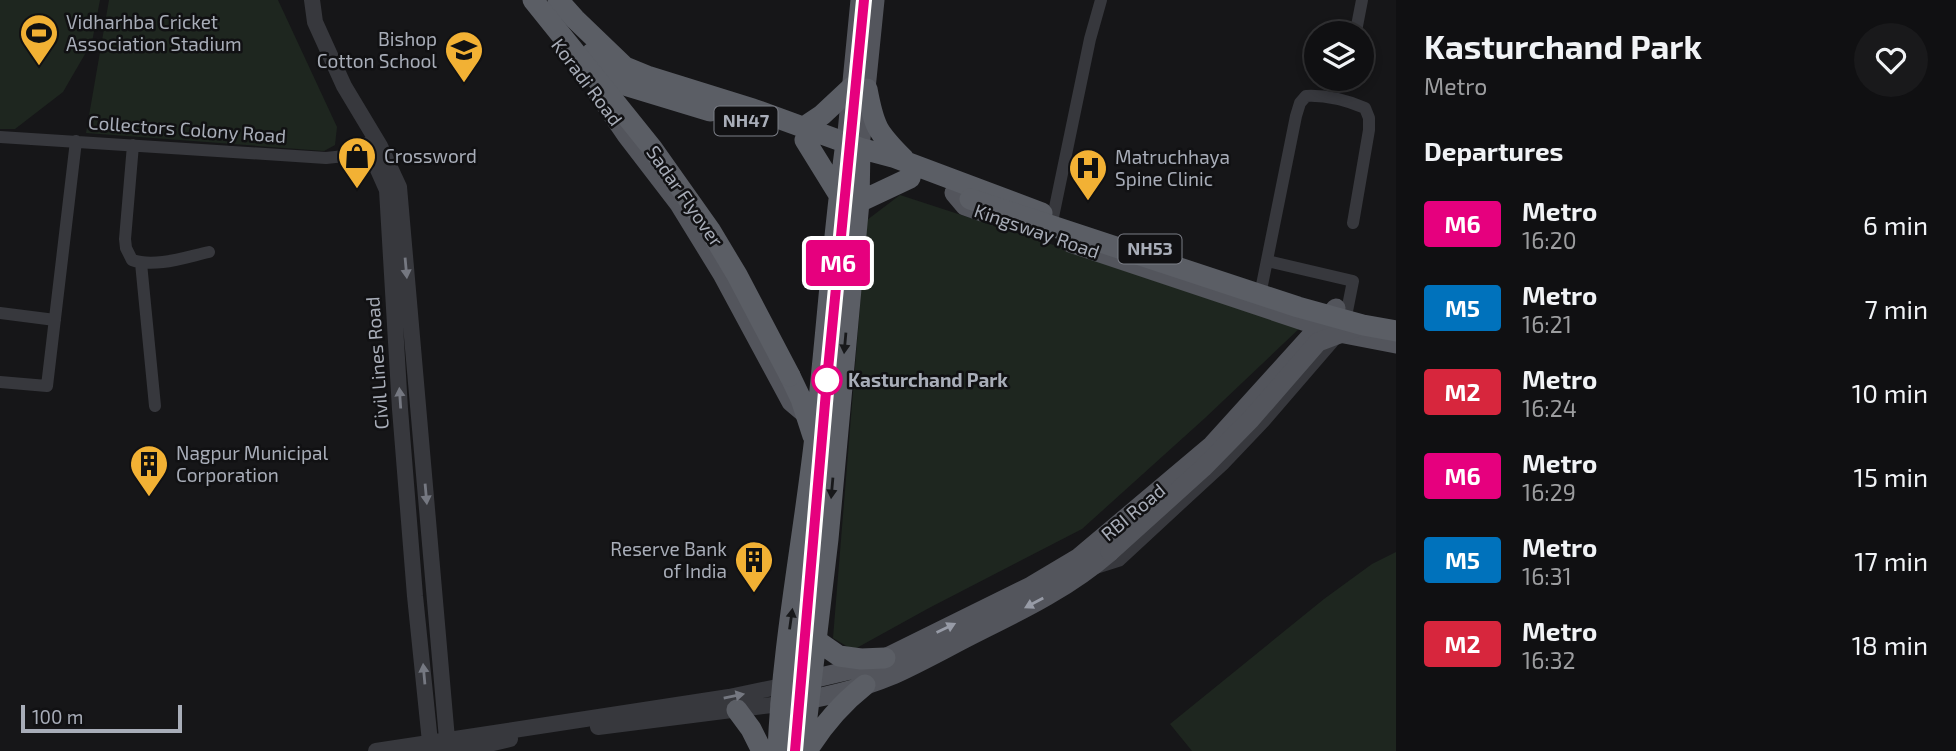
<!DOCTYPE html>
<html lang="en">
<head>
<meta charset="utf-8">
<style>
	:root { --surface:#101012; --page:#19191b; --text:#f1f3f6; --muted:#9c9d9f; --line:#303032 }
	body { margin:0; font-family:"Exo 2",sans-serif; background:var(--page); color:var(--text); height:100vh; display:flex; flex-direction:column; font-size:26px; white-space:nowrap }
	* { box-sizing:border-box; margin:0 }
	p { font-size:23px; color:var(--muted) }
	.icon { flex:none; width:38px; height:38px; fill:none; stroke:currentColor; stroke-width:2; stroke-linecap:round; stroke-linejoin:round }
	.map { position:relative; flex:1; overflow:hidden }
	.panel { display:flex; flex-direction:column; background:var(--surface); width:560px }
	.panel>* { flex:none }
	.badge { padding:0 14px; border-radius:5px; font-size:24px; line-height:46px }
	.controls { position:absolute; left:1304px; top:21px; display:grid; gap:14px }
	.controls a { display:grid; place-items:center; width:70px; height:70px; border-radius:50%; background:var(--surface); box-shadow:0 4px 10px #0003,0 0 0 2px var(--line); font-size:35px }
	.scale { position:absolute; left:21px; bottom:18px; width:161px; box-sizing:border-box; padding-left:7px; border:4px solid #a8adb8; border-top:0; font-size:19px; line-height:24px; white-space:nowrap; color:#a8adb8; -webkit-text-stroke:5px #111113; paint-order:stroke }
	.map>.badge { position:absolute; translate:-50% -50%; box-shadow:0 0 0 4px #fff }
	h2 { padding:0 28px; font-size:26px; line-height:63px }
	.round { display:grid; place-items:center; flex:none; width:74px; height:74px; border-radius:37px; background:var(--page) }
	.headline { display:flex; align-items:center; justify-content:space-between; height:119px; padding:0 28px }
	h1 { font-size:33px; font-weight:700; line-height:52px }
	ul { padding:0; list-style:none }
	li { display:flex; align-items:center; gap:21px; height:84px; padding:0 28px }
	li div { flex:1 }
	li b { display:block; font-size:26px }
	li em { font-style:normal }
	li .badge { min-width:77px; font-weight:700; text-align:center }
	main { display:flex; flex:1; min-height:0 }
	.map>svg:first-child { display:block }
	.green { fill:#1e261f }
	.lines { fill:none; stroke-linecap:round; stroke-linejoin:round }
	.minor { stroke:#37383d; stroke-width:12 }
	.tertiary { stroke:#37383d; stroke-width:16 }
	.primary { stroke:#53555c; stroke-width:19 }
	.trunk { stroke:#5b5e65; stroke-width:21 }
	.rail { stroke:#4a4c52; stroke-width:3.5; stroke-dasharray:9 7; stroke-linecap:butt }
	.primary-bridge { stroke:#53555c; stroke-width:19 }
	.trunk-bridge { stroke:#5b5e65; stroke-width:21 }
	.oneway { fill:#757881 }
	.oneway2 { fill:#18191b }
	.oneway3 { fill:#979ba6 }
	.line-casing { stroke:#fff; stroke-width:16 }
	.line { stroke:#e6007e; stroke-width:10 }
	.stop-dot { fill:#fff; stroke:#e6007e; stroke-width:3.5 }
	.labels { text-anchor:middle; stroke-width:5; stroke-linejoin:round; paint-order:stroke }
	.shield { fill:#111113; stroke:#7b7e86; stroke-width:2 }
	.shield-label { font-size:18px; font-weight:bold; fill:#a8adb8 }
	.poi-label { font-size:19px; fill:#a8adb8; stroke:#111113; text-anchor:start }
	.street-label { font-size:19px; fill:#a8adb8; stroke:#111113 }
	.stop-label { font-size:19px; font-weight:bold; fill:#a8adb8; stroke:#111113; text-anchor:start }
</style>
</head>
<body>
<main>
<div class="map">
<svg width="1396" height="751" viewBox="0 0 1396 751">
	<rect width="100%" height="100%" fill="#161618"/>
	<path class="green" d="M0 0H100L92 42 63 92 15 129H0Z
		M109 0H278L337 127 335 145 324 151 86 133Z
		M900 195 1302 326 1205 418 1082 529 929 608 853 650 833 638 867 220Z
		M1396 552V751H1192L1170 724 1324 599 1372 564Z"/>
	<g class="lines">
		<path class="minor" d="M1356 31 1362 0
			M0 137 326 158 372 153
			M133 145 125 239 126 248 132 260C155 268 186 257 209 252
			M1053 217 1090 39 1101 0
			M1267 261 1353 281 1347 311
			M141 263 155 406
			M1262 285 1296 116 1300 103 1306 96C1325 95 1348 101 1365 108L1369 118V130L1353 223
			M0 313 55 320
			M0 382 47 386 76 141"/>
		<path class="tertiary" d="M312 0 315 22 344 86 380 146 399 187 447 739 443 751
			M367 145 387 190 400 409 415 596 430 742 428 751
			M1096 566 1118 559 1223 462 1262 421 1337 334
			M598 727 780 704
			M376 751 729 697 782 686
			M459 751 510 739"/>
		<path class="primary" d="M598 94 626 135 679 204 722 274 791 402 804 413
			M846 143 860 0
			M860 148 875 0
			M954 193 965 206 982 212
			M1070 243 1339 333 1396 344
			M782 686 859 668 885 658 1031 586 1078 558 1212 445 1336 308
			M780 704C818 699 857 690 893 675 922 662 950 646 978 632 1025 609 1071 586 1110 552"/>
		<path class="trunk" d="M558 0 575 19 625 67 647 76 753 109 863 149 893 157 1042 213
			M592 53 621 84 710 111
			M867 89C874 127 877 132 904 159
			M804 127 822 115 852 87
			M805 140 839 195
			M859 202 910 178
			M790 376 801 399 813 436
			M816 640 839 656 861 659 885 658
			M737 710 751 729 762 751
			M778 751C782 648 802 547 814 445 826 344 832 243 846 143
			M803 751 828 539 859 202 860 148
			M807 751C823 725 841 704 865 685"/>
		<path class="rail" d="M795 751 827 380 864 0"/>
		<path class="primary-bridge" d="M1110 552 1203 468 1251 419 1318 342 1363 325"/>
		<path class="trunk-bridge" d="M533 0 652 148 710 230 737 275 790 376
			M970 199 1298 307 1363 325 1396 331"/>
	</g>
	<defs><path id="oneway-solid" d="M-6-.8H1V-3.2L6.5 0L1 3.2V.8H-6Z" transform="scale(1.75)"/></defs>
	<g class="oneway">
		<use href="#oneway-solid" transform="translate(406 268) rotate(85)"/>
		<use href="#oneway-solid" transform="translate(400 398) rotate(-94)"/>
		<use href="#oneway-solid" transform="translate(426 494) rotate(85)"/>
		<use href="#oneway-solid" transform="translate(424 674) rotate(-95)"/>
		<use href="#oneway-solid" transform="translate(734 696) rotate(-11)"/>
	</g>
	<g class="oneway2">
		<use href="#oneway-solid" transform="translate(845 343) rotate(95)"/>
		<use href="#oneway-solid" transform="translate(832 488) rotate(95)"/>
		<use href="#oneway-solid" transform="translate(791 619) rotate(-82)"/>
	</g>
	<g class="oneway3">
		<use href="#oneway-solid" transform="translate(1034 603) rotate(152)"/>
		<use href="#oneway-solid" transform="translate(946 628) rotate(-26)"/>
	</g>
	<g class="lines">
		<defs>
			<path id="line" d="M795 751 827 380 864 0"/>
		</defs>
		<use href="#line" class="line-casing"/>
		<use href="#line" class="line"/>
	</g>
	<defs>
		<symbol id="stadium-pin" viewBox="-11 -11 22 30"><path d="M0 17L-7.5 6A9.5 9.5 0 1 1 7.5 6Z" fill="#f2b134" stroke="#111113"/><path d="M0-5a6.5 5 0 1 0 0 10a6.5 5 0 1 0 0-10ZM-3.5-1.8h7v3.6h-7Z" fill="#111"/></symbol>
		<symbol id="school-pin" viewBox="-11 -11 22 30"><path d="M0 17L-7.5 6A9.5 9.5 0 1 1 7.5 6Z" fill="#f2b134" stroke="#111113"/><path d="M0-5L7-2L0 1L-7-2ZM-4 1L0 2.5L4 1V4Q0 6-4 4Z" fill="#111"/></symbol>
		<symbol id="shop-pin" viewBox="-11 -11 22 30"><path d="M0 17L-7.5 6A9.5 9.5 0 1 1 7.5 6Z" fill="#f2b134" stroke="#111113"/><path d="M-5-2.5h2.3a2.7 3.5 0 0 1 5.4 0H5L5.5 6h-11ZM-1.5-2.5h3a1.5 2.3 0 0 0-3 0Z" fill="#111"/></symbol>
		<symbol id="hospital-pin" viewBox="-11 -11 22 30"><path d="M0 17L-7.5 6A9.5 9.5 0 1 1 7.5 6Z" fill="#f2b134" stroke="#111113"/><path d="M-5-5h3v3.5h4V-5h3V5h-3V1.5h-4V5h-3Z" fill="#111"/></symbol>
		<symbol id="building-pin" viewBox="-11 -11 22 30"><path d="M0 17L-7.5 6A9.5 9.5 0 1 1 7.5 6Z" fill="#f2b134" stroke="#111113"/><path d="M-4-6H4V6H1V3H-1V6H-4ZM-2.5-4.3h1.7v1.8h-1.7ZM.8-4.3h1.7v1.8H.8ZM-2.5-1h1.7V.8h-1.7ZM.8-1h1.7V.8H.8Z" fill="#111"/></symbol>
	</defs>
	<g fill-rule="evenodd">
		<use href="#stadium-pin" x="17" y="11" width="44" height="60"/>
		<use href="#school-pin" x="442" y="28" width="44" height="60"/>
		<use href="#shop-pin" x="335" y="134" width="44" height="60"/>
		<use href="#hospital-pin" x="1066" y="146" width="44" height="60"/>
		<use href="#building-pin" x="127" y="442" width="44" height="60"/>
		<use href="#building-pin" x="732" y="538" width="44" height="60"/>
	</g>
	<circle class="stop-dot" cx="827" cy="380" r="14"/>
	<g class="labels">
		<g class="shield">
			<rect x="714.5" y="106.5" width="63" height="29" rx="5"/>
			<rect x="1118.5" y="234.5" width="63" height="29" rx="5"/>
		</g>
		<g class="shield-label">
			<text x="746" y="127">NH47</text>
			<text x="1150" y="255">NH53</text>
		</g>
		<g class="poi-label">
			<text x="66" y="29">Vidharhba Cricket<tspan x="66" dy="22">Association Stadium</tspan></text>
			<text x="437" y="46" text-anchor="end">Bishop<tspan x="437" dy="22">Cotton School</tspan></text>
			<text x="384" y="163">Crossword</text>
			<text x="1115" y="164">Matruchhaya<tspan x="1115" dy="22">Spine Clinic</tspan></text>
			<text x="176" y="460">Nagpur Municipal<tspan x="176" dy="22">Corporation</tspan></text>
			<text x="727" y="556" text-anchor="end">Reserve Bank<tspan x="727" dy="22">of India</tspan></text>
		</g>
		<g class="street-label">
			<text transform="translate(587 82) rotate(53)" y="7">Koradi Road</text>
			<text transform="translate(187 129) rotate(4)" y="7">Collectors Colony Road</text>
			<text transform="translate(685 196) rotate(55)" y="7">Sadar Flyover</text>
			<text transform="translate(1037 231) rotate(19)" y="7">Kingsway Road</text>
			<text transform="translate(377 363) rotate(-94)" y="7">Civil Lines Road</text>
			<text transform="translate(1133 512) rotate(-40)" y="7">RBI Road</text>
		</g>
		<g class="stop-label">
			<text x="848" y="387">Kasturchand Park</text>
		</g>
	</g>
</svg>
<div class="controls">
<a><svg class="icon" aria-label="layers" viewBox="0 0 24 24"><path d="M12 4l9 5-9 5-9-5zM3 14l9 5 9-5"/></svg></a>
</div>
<div class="scale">100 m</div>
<b class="badge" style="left:838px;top:263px;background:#e6007e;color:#fff">M6</b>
</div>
<section class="panel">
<div class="headline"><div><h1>Kasturchand Park</h1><p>Metro</p></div><a class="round"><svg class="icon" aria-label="heart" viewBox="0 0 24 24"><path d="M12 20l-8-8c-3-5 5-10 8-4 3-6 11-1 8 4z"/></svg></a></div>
<h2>Departures</h2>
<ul>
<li><span class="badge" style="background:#e6007e;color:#fff">M6</span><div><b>Metro</b><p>16:20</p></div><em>6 min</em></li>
<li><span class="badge" style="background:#0072bc;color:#fff">M5</span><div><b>Metro</b><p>16:21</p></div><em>7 min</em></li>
<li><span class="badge" style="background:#d7263d;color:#fff">M2</span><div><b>Metro</b><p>16:24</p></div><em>10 min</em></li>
<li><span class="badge" style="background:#e6007e;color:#fff">M6</span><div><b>Metro</b><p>16:29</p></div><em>15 min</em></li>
<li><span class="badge" style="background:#0072bc;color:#fff">M5</span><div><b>Metro</b><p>16:31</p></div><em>17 min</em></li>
<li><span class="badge" style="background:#d7263d;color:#fff">M2</span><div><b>Metro</b><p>16:32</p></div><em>18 min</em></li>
</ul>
</section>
</main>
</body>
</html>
